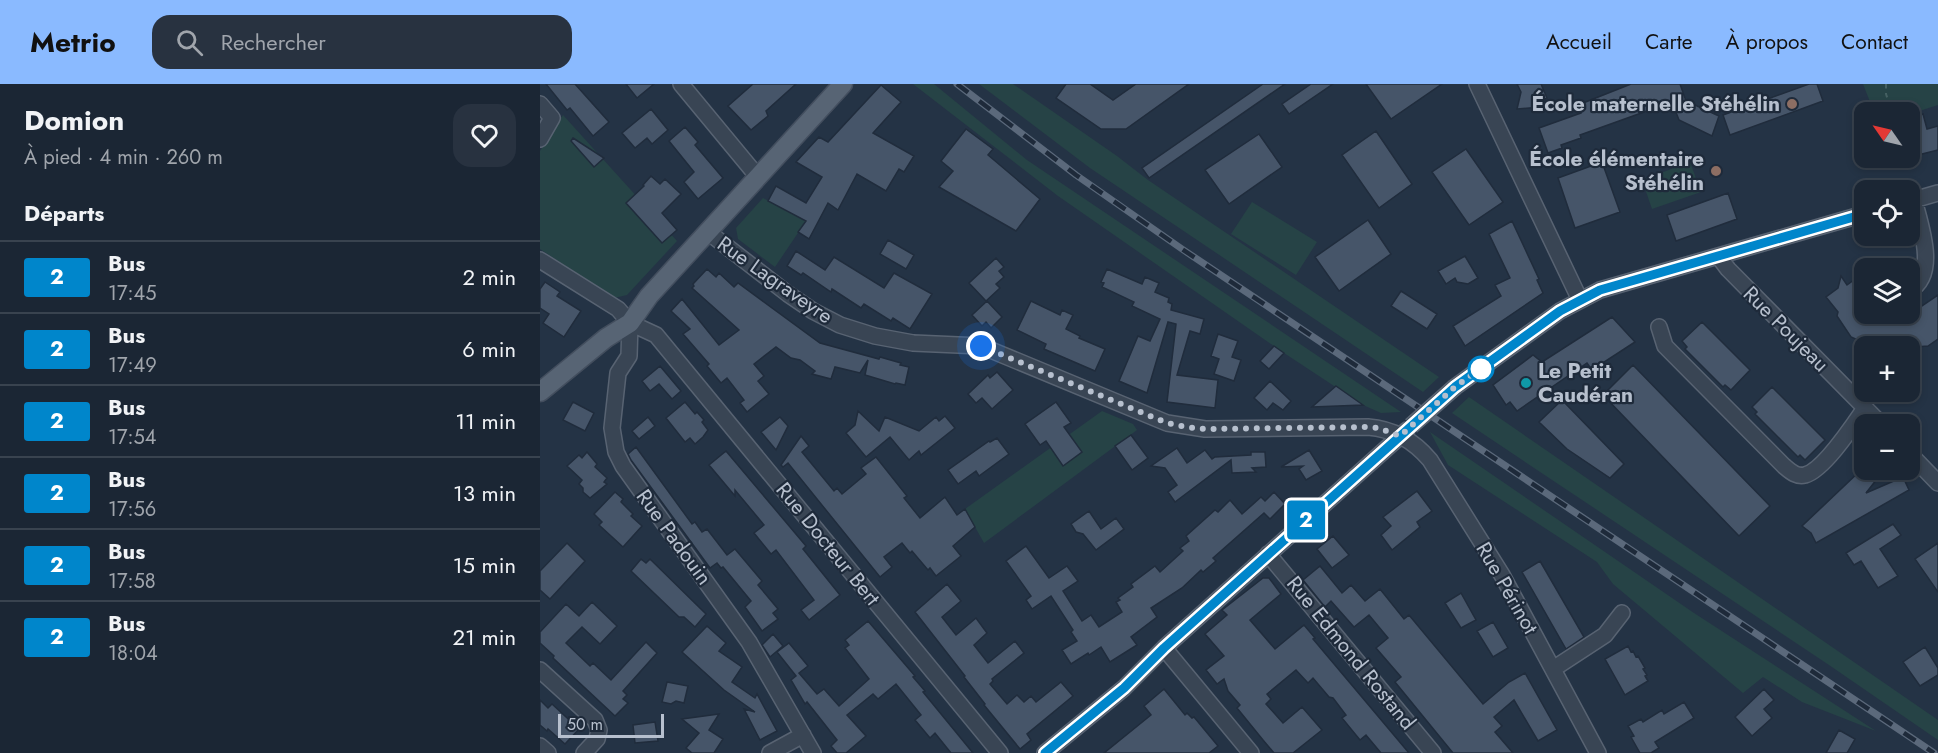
<!DOCTYPE html>
<html lang="fr">
<head>
<meta charset="utf-8">
<style>
	:root { --surface:#1b2634; --page:#283240; --text:#f1f3f6; --muted:#a0a5ac; --line:#39434f; --accent:#8abaff }
	body { margin:0; font-family:Jost,sans-serif; background:var(--page); color:var(--text); height:100vh; display:flex; flex-direction:column; font-size:22px; white-space:nowrap }
	* { box-sizing:border-box; margin:0 }
	p { font-size:20px; color:var(--muted) }
	.icon { flex:none; width:33px; height:33px; fill:none; stroke:currentColor; stroke-width:2; stroke-linecap:round; stroke-linejoin:round }
	.map { position:relative; flex:1; overflow:hidden }
	.drawer { display:flex; flex-direction:column; background:var(--surface); width:540px }
	.drawer>* { flex:none }
	.badge { padding:0 12px; border-radius:4px; font-size:21px; line-height:39px }
	.needle { width:39px; rotate:304deg }
	.fabs { position:absolute; left:1314px; top:18px; display:grid; gap:12px }
	.fabs a { display:grid; place-items:center; width:66px; height:66px; border-radius:12px; background:var(--surface); box-shadow:0 3px 9px #0003,0 0 0 2px var(--line); font-size:30px }
	.scale { position:absolute; left:18px; bottom:15px; width:106px; box-sizing:border-box; padding-left:6px; border:3px solid #b7c0ce; border-top:0; font-size:16px; line-height:21px; white-space:nowrap; color:#b7c0ce; -webkit-text-stroke:4px #1e2a3a; paint-order:stroke }
	.you { position:absolute; width:30px; height:30px; margin:-15px; border:4px solid #fff; border-radius:50%; background:#1a73e8; box-shadow:0 0 0 9px #1a73e833 }
	.map>.badge { position:absolute; translate:-50% -50%; box-shadow:0 0 0 3px #fff }
	h2 { padding:0 24px; font-size:22px; line-height:54px }
	.round { display:grid; place-items:center; flex:none; width:63px; height:63px; border-radius:18px; background:var(--page) }
	.head { display:flex; align-items:center; justify-content:space-between; height:102px; padding:0 24px }
	h1 { font-size:28px; font-weight:700; line-height:45px }
	ul { padding:0; list-style:none }
	li { display:flex; align-items:center; gap:18px; height:72px; padding:0 24px; border-top:2px solid var(--line) }
	li div { flex:1 }
	li b { display:block; font-size:22px }
	li em { font-style:normal }
	li .badge { min-width:66px; font-weight:700; text-align:center }
	header { display:flex; align-items:center; gap:36px; box-sizing:border-box; height:84px; padding:0 30px; background:var(--accent); color:#111 }
	header strong { font-size:28px }
	nav { display:flex; gap:33px; margin-inline-start:auto; font-size:21px }
	.search { width:420px; height:54px; background:var(--page); display:flex; align-items:center; gap:15px; box-sizing:border-box; padding:0 21px; border-radius:18px; color:var(--muted); font-size:22px }
	main { display:flex; flex:1; min-height:0 }
	.map>svg:first-child { display:block }
	.green { fill:#264346 }
	.building { fill:#465569; stroke:#202c3c; stroke-width:1.5 }
	.lines { fill:none; stroke-linecap:round; stroke-linejoin:round }
	.minor-casing { stroke:#586372; stroke-width:18 }
	.major-casing { stroke:#434e5e; stroke-width:21 }
	.path { stroke:#456062; stroke-width:2; stroke-dasharray:4.5 4.5; stroke-linecap:butt }
	.minor { stroke:#394554; stroke-width:15 }
	.major { stroke:#576474; stroke-width:18 }
	.rail-casing { stroke:#5b697b; stroke-width:7 }
	.rail { stroke:#1e2a3a; stroke-width:4.5; stroke-dasharray:14; stroke-linecap:butt }
	.minor-bridge-casing { stroke:#586372; stroke-width:18; stroke-linecap:butt }
	.minor-bridge { stroke:#394554; stroke-width:15 }
	.line-casing { stroke:#fff; stroke-width:14 }
	.line { stroke:#0086cb; stroke-width:9 }
	.walk { stroke:#b7c0ce; stroke-width:6; stroke-dasharray:0 10.8 }
	.education-dot { fill:#8d6e63; stroke:#1e2a3a; stroke-width:2 }
	.stop-dot { fill:#fff; stroke:#0086cb; stroke-width:3 }
	.culture-dot { fill:#0f9aa8; stroke:#1e2a3a; stroke-width:2 }
	.labels { text-anchor:middle; stroke-width:4.5; stroke-linejoin:round; paint-order:stroke }
	.poi-label { font-size:21px; font-weight:bold; fill:#b7c0ce; stroke:#1e2a3a; text-anchor:end }
	.street-label { font-size:21px; fill:#b7c0ce; stroke:#1e2a3a }
</style>
</head>
<body>
<header>
<strong>Metrio</strong>
<div class="search"><svg class="icon" aria-label="search" viewBox="0 0 24 24"><circle cx="10" cy="10" r="6"/><path d="M15 15l6 6"/></svg>Rechercher</div>
<nav><a>Accueil</a><a>Carte</a><a>À propos</a><a>Contact</a></nav>
</header>
<main>
<section class="drawer">
<div class="head"><div><h1>Domion</h1><p>À pied · 4 min · 260 m</p></div><a class="round"><svg class="icon" aria-label="heart" viewBox="0 0 24 24"><path d="M12 20l-8-8c-3-5 5-10 8-4 3-6 11-1 8 4z"/></svg></a></div>
<h2>Départs</h2>
<ul>
<li><span class="badge" style="background:#0086cb;color:#fff">2</span><div><b>Bus</b><p>17:45</p></div><em>2 min</em></li>
<li><span class="badge" style="background:#0086cb;color:#fff">2</span><div><b>Bus</b><p>17:49</p></div><em>6 min</em></li>
<li><span class="badge" style="background:#0086cb;color:#fff">2</span><div><b>Bus</b><p>17:54</p></div><em>11 min</em></li>
<li><span class="badge" style="background:#0086cb;color:#fff">2</span><div><b>Bus</b><p>17:56</p></div><em>13 min</em></li>
<li><span class="badge" style="background:#0086cb;color:#fff">2</span><div><b>Bus</b><p>17:58</p></div><em>15 min</em></li>
<li><span class="badge" style="background:#0086cb;color:#fff">2</span><div><b>Bus</b><p>18:04</p></div><em>21 min</em></li>
</ul>
</section>
<div class="map">
<svg width="1398" height="669" viewBox="0 0 1398 669">
	<rect width="100%" height="100%" fill="#243345"/>
	<path class="green" d="M373 0H394L487 76 861 328 841 329 823 321 744 269 518 112Z
		M439 0H473L577 72 608 96 899 293 883 308 550 84Z
		M1323 0H1398V21L1370 30 1334 28Z
		M23 31 137 157 87 211 74 214 0 165V67Z
		M1150 78 1161 108 1112 125 1102 96Z
		M223 114 266 137 235 183 198 155 196 144Z
		M712 118 777 158 756 191 691 150Z
		M929 313 1398 636V656L1289 581 912 329Z
		M562 327 593 340 597 346 444 459 425 425Z
		M890 348 1154 529 1336 647 1262 618 1223 593 1203 609 1073 500 1057 478 908 381Z"/>
	<path class="building" d="M6 0H35L69 38 53 52 30 24 27 26Z
		M86 0H114L97 14Z
		M213 0H256L226 27 228 32 211 46 188 22Z
		M526 0H550L573 16 596 0H649L586 45H561L516 14Z
		M723 0H745L609 94 602 84Z
		M771 0H793L749 30 742 20Z
		M826 0H902L851 35Z
		M977 0H1001L1007 14 998 18 1000 23 977 25 981 8Z
		M1091 0H1140L1146 17 1179 32 1172 52 1139 36 1132 18 1040 51 1041 54 1021 61 1022 64 1008 69 999 44 1041 29 1038 21Z
		M1269 0H1277L1283 17 1190 51 1183 31Z
		M341 1 361 18 333 49 374 72 364 88 359 85 346 107 317 90 298 126 288 119 269 155 258 148 266 137 228 117 236 102 266 119 282 93 256 78 279 53 288 58Z
		M111 25 128 46 112 60 107 54 95 64 82 49Z
		M1383 30 1387 45 1398 42V66L1370 73V34Z
		M145 43 158 58 155 61 183 94 158 115 144 98 154 88 129 57Z
		M426 45 453 65 448 71 500 115 476 147 399 103 413 87 401 77Z
		M836 47 872 100 839 124 802 71Z
		M719 50 742 83 689 120 665 86Z
		M33 54 64 74 54 83 31 57Z
		M926 65 963 118 929 141 892 88Z
		M1062 78 1080 128 1035 144 1018 94Z
		M111 92 120 100 125 95 141 110 122 129 137 146 122 159 86 119 104 102 103 101Z
		M1188 109 1197 135 1136 157 1127 131Z
		M828 136 851 170 799 207 775 173Z
		M972 137 999 195 997 196 1003 209 925 262 913 242 961 212 955 201 970 194 949 150Z
		M348 156 374 171 366 185 340 170Z
		M256 167 285 186 294 173 344 204 354 189 392 210 370 245 353 234 351 237 324 220 321 224 292 205 291 208 263 189 261 191 247 182Z
		M925 172 938 194 928 200 917 198 915 194 906 200 898 187Z
		M456 174 464 183 459 187 464 193 456 200 460 204 446 217 429 199Z
		M167 185 176 193 179 189 194 203 198 199 280 259 339 275 340 273 361 279 360 281 369 283 365 301 356 299 355 300 325 291 328 276 320 289 295 283 291 295 272 290 275 287 260 276 251 274 236 263 214 280 224 292 218 297 229 310 207 328 200 319 204 316 187 294 181 299 167 282 169 280 143 250 150 245 131 227 142 215 179 261 199 246 152 204 154 202 153 200Z
		M567 185 602 200 605 193 619 199 615 208 629 214 628 218 632 220 631 226 664 235 660 250 650 247 637 291 678 296 675 324 627 318 636 240 628 238 607 309 579 297 598 252 610 257 620 235 592 222 594 218 562 203 564 199 561 198Z
		M1301 192 1307 201 1318 193 1324 201V230H1370L1398 211V255L1388 262 1375 263V260L1354 262 1333 253 1329 261 1311 253 1297 232 1298 228 1286 213 1298 204Z
		M5 198 20 208 17 212 41 227 24 253 3 239 9 230 0 224V205Z
		M861 207 897 230 887 245 851 222Z
		M447 217 462 233 451 244 446 238 442 242 432 231Z
		M491 217 520 231 522 226 533 231 526 245 540 252 539 254 565 265 555 287 504 265 506 260 477 246Z
		M1072 233 1095 258 1052 286 1047 279 977 327 970 318 966 321 953 301 993 271 1002 278Z
		M1162 238 1210 286 1191 306 1185 301 1183 303 1145 265 1147 263 1142 257Z
		M678 250 698 257 692 273 701 276 694 297 674 290 679 275 671 272Z
		M734 262 744 269 729 285 720 277Z
		M1093 281 1230 422 1199 452 1063 311Z
		M120 282 141 307 132 315 119 300 110 307 102 297Z
		M457 288 473 306 452 325 442 314 436 319 428 310 448 291 450 294Z
		M730 297 751 317 743 326 733 319 727 326 714 314Z
		M796 302 823 321 772 323Z
		M1232 303 1285 356 1265 376 1260 371 1258 373 1215 330 1217 328 1212 323Z
		M1022 316 1084 380 1070 394 1027 365 999 338Z
		M33 318 54 329 45 347 23 336Z
		M145 318 155 330 157 328 164 336 162 338 168 346 163 353 155 360 150 354 145 358 126 334Z
		M516 318 531 339 524 343 542 368 523 382 506 357 500 361 485 340Z
		M318 327 339 347 345 333 379 347 396 333 399 337 405 332 415 344 381 371 379 367 369 376 350 353 326 373 306 349 315 341Z
		M108 333 115 342 99 355 92 347Z
		M240 333 248 342 236 366 221 348Z
		M591 351 608 374 592 386 575 362Z
		M261 352 269 362 262 368 294 407 297 404 302 410 326 390 321 384 336 373 367 412 364 414 380 434 405 413 417 431 425 425 435 443 413 462 421 472 396 492 390 484 388 486 372 467 370 469 362 459 344 473 352 483 340 493 248 379 243 383 241 381Z
		M457 354 469 370 439 392 436 387 418 400 408 386 449 357 450 358Z
		M96 363 152 440 155 438 162 448 167 445 187 471 195 465 222 497 218 501 238 525 233 529 238 535 222 547 205 523 211 517 183 483 181 484 177 479 170 484 91 376 88 370Z
		M637 364 647 379 665 366 672 375 675 373 711 371V368H725L726 383 712 384 716 388 692 389 691 376 635 418 628 408 637 401 625 384 611 382Z
		M769 366 782 387 766 396 759 385 763 382 741 383Z
		M186 367 266 462 263 465 300 511 269 536 261 526 274 516 236 466 231 470 214 449 224 441 195 406V412L169 381Z
		M47 368 57 380 55 383 67 394 64 398 67 400 50 414 43 408V404L39 400 42 396 27 382 39 371 42 374Z
		M1321 386H1344L1326 409 1363 393 1369 406 1276 459 1271 449 1262 442Z
		M877 407 892 427 877 438 880 443 852 466 841 451 851 442 843 433Z
		M75 408 83 415 81 418 93 430 91 432 102 442 83 463 59 441 62 438 54 430Z
		M734 408 745 420 730 435 724 429 673 474 676 477 663 488 661 486 642 504 611 524 617 533 591 553 597 561 570 578 561 563 549 571 548 569 531 580 522 566 537 557 531 548 533 546 511 512 492 525 486 516 491 512 466 477 486 462 509 494 527 482 538 497 523 507 542 537 551 531 559 543 582 528 576 518 580 516 578 514 593 503 591 500 615 482 620 488 643 467 640 464 649 457 646 452 675 426 678 428 690 416 702 430 721 413 725 417Z
		M549 427 561 445 576 434 584 445 556 466 543 450 536 448 531 440Z
		M1353 440 1361 451 1340 465 1358 492 1338 504 1321 477 1314 481 1306 469Z
		M793 452 809 471 792 484 777 465Z
		M27 459 45 477 10 515 0 506V487Z
		M1398 459V508L1375 475Z
		M101 475 106 479 110 475 166 530 155 543 144 533H139L91 487Z
		M1000 477 1044 553 1026 565 982 488Z
		M780 482 802 509 811 501 825 517 840 505 864 535 869 531 943 620 969 598 985 589 1017 646 998 657 974 616 954 633 962 642 955 648 973 669H913L855 598 861 593 836 564 848 554 829 531 814 543 791 517 785 523 763 496Z
		M723 494H729L741 510 710 536 735 565 764 541 775 554 773 555 869 669H841L826 651 820 656 802 634 806 631 793 614 789 613 773 594 768 599 756 586 727 610 731 615 726 620 743 639 762 623 782 646 753 669H734L723 656 697 624 700 621 688 607 684 595 677 600 666 586 684 572 665 550 687 531 682 526Z
		M407 500 421 517 402 533 416 551 436 534 447 549 434 561 448 579 475 557 484 569 452 595 453 597 450 600 467 620 477 611 484 618 491 612 496 618 521 598 533 612 487 650 491 656 480 665 444 621 445 620 424 593 425 592 375 528Z
		M921 509 936 536 921 544 905 519Z
		M52 518 77 542 60 560 42 543 26 559 50 582 53 579 71 596 106 558 117 569 83 607 87 611 83 615 88 619 75 632 13 574 14 572 0 559V548L26 520 39 532Z
		M328 537 375 592 373 593 385 607 383 608 433 669H411L395 649 390 654 375 636 381 631 356 600 338 615 333 610 307 631 326 652 306 669H297L291 662 297 656 267 618 265 620 251 596 256 592 237 568 249 559 268 582 259 589 277 610 284 605 299 622 329 595 305 564 309 561 305 556Z
		M953 538 968 564 953 573 937 547Z
		M167 542 186 559 179 567 202 583 192 598 215 614 217 610 237 647 220 656 204 625 215 628 184 606 142 568Z
		M233 550 243 562 230 573 222 561Z
		M1088 562 1091 568 1093 567 1096 573 1098 572 1105 584 1103 585 1107 591 1105 592 1108 597 1085 611 1065 575Z
		M1385 563 1398 584V591L1380 602 1363 578Z
		M127 598 148 602 144 619 136 617 131 620 122 618Z
		M624 605 645 631 647 629 652 634 654 633 678 662 669 669H564L611 631 604 622Z
		M1224 605 1234 616 1224 625 1232 634 1212 652 1195 633Z
		M0 616 8 624 12 620 39 645 25 660 8 645 7 647 0 641Z
		M1144 618 1154 634 1115 658 1119 664 1111 669H1100L1091 653 1094 652 1088 642 1101 635 1103 638 1122 626 1124 630Z
		M179 630 169 646 183 655 174 669H152L146 664 159 649 142 635Z
		M115 638 118 657 95 659 93 641Z
		M1299 646 1315 655 1307 669H1286Z"/>
	<g class="lines">
		<defs>
			<path id="minor" d="M141 0 218 93
				M937 0 1040 216
				M0 20 12 34 0 55
				M1370 117 1398 109
				M168 148 248 210 273 227 300 241 335 252 373 259 441 262 627 339 665 345 828 343C853 345 874 357 890 376L962 491 1058 669
				M1179 173 1188 185 1341 340
				M0 176 78 225 90 239 116 251 460 669
				M1337 182 1339 184
				M1370 206C1398 190 1381 143 1374 116
				M90 239 89 272 78 289 72 344 76 368 83 382 209 558 273 669
				M1119 243 1125 262 1244 382C1250 387 1256 393 1265 391 1284 386 1314 340 1325 324
				M915 303 1020 227 1060 206 1324 130
				M1370 370 1398 399
				M728 470 893 669
				M624 564 711 669
				M1013 585 1065 551 1082 529
				M0 586 55 636 59 646 57 655 44 669
				M0 662 8 669
				M230 669 263 651
				M505 669 584 604 624 564 867 346"/>
			<path id="major" d="M0 308 66 254 90 239 109 212 303 0"/>
		</defs>
		<use href="#minor" class="minor-casing"/>
		<use href="#major" class="major-casing"/>
		<path class="path" d="M1346 0V10L1352 28H1349"/>
		<use href="#minor" class="minor"/>
		<use href="#major" class="major"/>
		<defs>
			<path id="rail" d="M417 0 536 91 642 165 1394 669"/>
		</defs>
		<use href="#rail" class="rail-casing"/>
		<use href="#rail" class="rail"/>
		<defs>
			<path id="minor-bridge" d="M871 342 915 303"/>
		</defs>
		<use href="#minor-bridge" class="minor-bridge-casing"/>
		<use href="#minor-bridge" class="minor-bridge"/>
	</g>
	<g class="lines">
		<defs>
			<path id="line" d="M505 669 584 604 624 564 915 303 1020 227 1060 206 1324 130"/>
		</defs>
		<use href="#line" class="line-casing"/>
		<use href="#line" class="line"/>
		<path class="walk" d="M441 262 627 339 646 343 665 345 828 343 838 344 860 352 915 303 948 279 941 285"/>
	</g>
	<g class="education-dot">
		<circle cx="1252" cy="20" r="6"/>
		<circle cx="1176" cy="87" r="6"/>
	</g>
	<circle class="stop-dot" cx="941" cy="285" r="12"/>
	<circle class="culture-dot" cx="986" cy="299" r="6"/>
	<g class="labels">
		<g class="poi-label">
			<text x="1240" y="27">École maternelle Stéhélin</text>
			<text x="1164" y="82">École élémentaire<tspan x="1164" dy="24">Stéhélin</tspan></text>
			<text x="998" y="294" text-anchor="start">Le Petit<tspan x="998" dy="24">Caudéran</tspan></text>
		</g>
		<g class="street-label">
			<text transform="translate(235 196) rotate(35)" y="7">Rue Lagraveyre</text>
			<text transform="translate(1246 245) rotate(45)" y="7">Rue Poujeau</text>
			<text transform="translate(134 453) rotate(54)" y="7">Rue Padouin</text>
			<text transform="translate(288 460) rotate(51)" y="7">Rue Docteur Bert</text>
			<text transform="translate(967 504) rotate(60)" y="7">Rue Périnot</text>
			<text transform="translate(811 569) rotate(51)" y="7">Rue Edmond Rostand</text>
		</g>
	</g>
</svg>
<div class="fabs">
<a><svg class="needle" viewBox="-14 -14 28 28"><path d="M0-13l5 13h-10z" fill="#e53935"/><path d="M0 13l5-13h-10z" fill="#a0a5ac"/></svg></a>
<a><svg class="icon" aria-label="locate" viewBox="0 0 24 24"><circle cx="12" cy="12" r="6"/><path d="M12 2v4M12 18v4M2 12h4M18 12h4"/></svg></a>
<a><svg class="icon" aria-label="layers" viewBox="0 0 24 24"><path d="M12 4l9 5-9 5-9-5zM3 14l9 5 9-5"/></svg></a>
<a>+</a>
<a>−</a>
</div>
<div class="scale">50 m</div>
<div class="you" style="left:441px;top:262px"></div>
<b class="badge" style="left:766px;top:436px;background:#0086cb;color:#fff">2</b>
</div>
</main>
</body>
</html>
